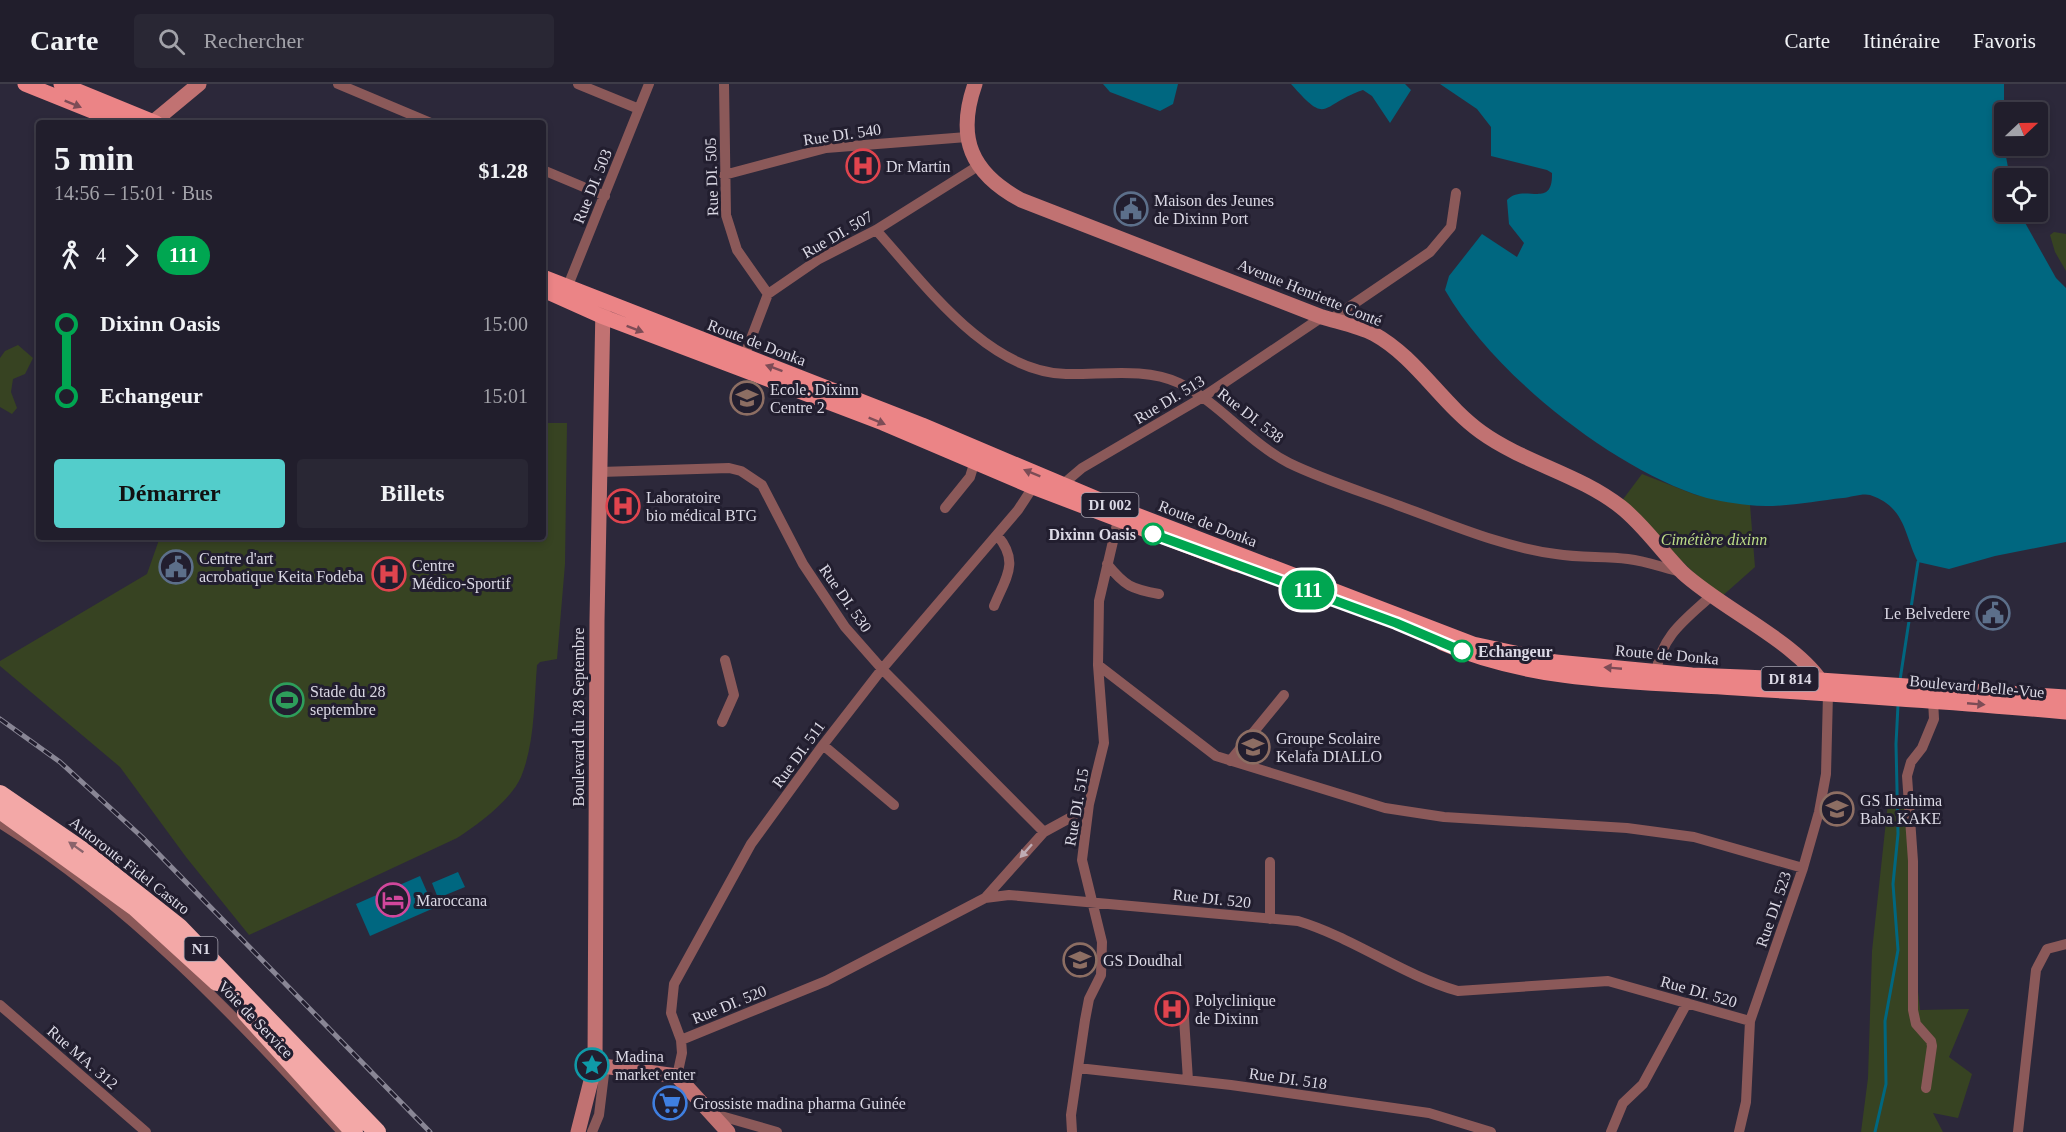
<!DOCTYPE html>
<html lang="fr">
<head>
<meta charset="utf-8">
<style>
	:root { --surface:#211e2c; --page:#292734; --text:#f1f3f6; --muted:#a2a2a9; --line:#3e3c48; --accent:#53cdcb }
	body { margin:0; font-family:"Times New Roman",serif; background:var(--page); color:var(--text); height:100vh; display:flex; flex-direction:column; font-size:22px; white-space:nowrap }
	* { box-sizing:border-box; margin:0 }
	p { font-size:20px; color:var(--muted) }
	.icon { flex:none; width:33px; height:33px; fill:none; stroke:currentColor; stroke-width:2; stroke-linecap:round; stroke-linejoin:round }
	.map { position:relative; flex:1; overflow:hidden }
	.panel { position:absolute; left:36px; top:36px; width:510px; height:420px; display:flex; flex-direction:column; background:var(--surface); border-radius:6px; box-shadow:0 3px 9px #0003,0 0 0 2px var(--line) }
	.panel>* { flex:none }
	.badge { padding:0 12px; border-radius:20px; font-size:21px; line-height:39px }
	.needle { width:39px; rotate:68deg }
	.fabs { position:absolute; left:1994px; top:18px; display:grid; gap:12px }
	.fabs a { display:grid; place-items:center; width:54px; height:54px; border-radius:6px; background:var(--surface); box-shadow:0 3px 9px #0003,0 0 0 2px var(--line); font-size:30px }
	.map>.badge { position:absolute; translate:-50% -50%; box-shadow:0 0 0 3px #fff }
	.legs { display:flex; align-items:center; gap:9px; height:66px; padding:0 18px; font-size:20px }
	.legs p { margin-inline-start:auto }
	.overview { display:flex; align-items:center; justify-content:space-between; height:102px; padding:0 18px }
	h1 { font-size:33px; font-weight:800; line-height:45px }
	.cta { display:flex; gap:12px; margin-top:auto; padding:12px 18px }
	.cta a { flex:1; height:69px; border-radius:6px; background:var(--accent); color:#111; font-size:24px; font-weight:800; line-height:69px; text-align:center }
	.cta a+a { background:var(--page); color:var(--text) }
	ul { padding:0 18px; list-style:none }
	li { display:flex; align-items:center; gap:21px; height:72px; font-size:22px }
	li i { display:grid; place-items:center; width:9px; height:100%; margin:0 8px; background:currentColor }
	li i::after { content:''; width:15px; height:15px; margin:-8px; border:4px solid; border-radius:50%; background:var(--surface) }
	li p { margin-inline-start:auto }
	li:first-child i { background:linear-gradient(#0000 50%,currentColor 0) }
	li:last-child i { background:linear-gradient(currentColor 50%,#0000 0) }
	header { display:flex; align-items:center; gap:36px; box-sizing:border-box; height:84px; padding:0 30px; background:var(--surface); border-bottom:2px solid var(--line) }
	header strong { font-size:28px }
	nav { display:flex; gap:33px; margin-inline-start:auto; font-size:21px }
	.search { width:420px; height:54px; background:var(--page); display:flex; align-items:center; gap:15px; box-sizing:border-box; padding:0 21px; border-radius:6px; color:var(--muted); font-size:22px }
	.map>svg:first-child { display:block }
	.green { fill:#374322 }
	.water { fill:#006780 }
	.lines { fill:none; stroke-linecap:round; stroke-linejoin:round }
	.stream { stroke:#006780; stroke-width:3 }
	.street { stroke:#8b5959; stroke-width:10 }
	.secondary { stroke:#c17272; stroke-width:15 }
	.primary { stroke:#eb8486; stroke-width:15 }
	.highway { stroke:#f3a8a7; stroke-width:18 }
	.rail-casing { stroke:#898695; stroke-width:5 }
	.rail { stroke:#221e2f; stroke-width:3; stroke-dasharray:9; stroke-linecap:butt }
	.oneway { fill:#7c4c56 }
	.oneway2 { fill:#8a636b }
	.oneway3 { fill:#bfacb4 }
	.line-1-casing { stroke:#fff; stroke-width:14 }
	.line-1 { stroke:#00a651; stroke-width:9 }
	.stop-1-dot { fill:#fff; stroke:#00a651; stroke-width:3 }
	.labels { text-anchor:middle; stroke-width:6; stroke-linejoin:round; paint-order:stroke }
	.shield { fill:#221e2f; stroke:#a4a1ae; stroke-width:1.5 }
	.shield-label { font-size:15px; font-weight:bold; fill:#dbd9e5 }
	.street-label { font-size:16px; fill:#dbd9e5; stroke:#221e2f }
	.poi-label { font-size:16px; fill:#dbd9e5; stroke:#221e2f; text-anchor:start }
	.stop-label { font-size:16px; font-weight:bold; fill:#dbd9e5; stroke:#221e2f; text-anchor:end }
	.park-label { font-size:16px; font-style:italic; fill:#bdde87; stroke:#221e2f }
</style>
</head>
<body>
<header>
<strong>Carte</strong>
<div class="search"><svg class="icon" aria-label="search" viewBox="0 0 24 24"><circle cx="10" cy="10" r="6"/><path d="M15 15l6 6"/></svg>Rechercher</div>
<nav><a>Carte</a><a>Itinéraire</a><a>Favoris</a></nav>
</header>
<div class="map">
<svg width="2066" height="1048" viewBox="0 0 2066 1048">
	<rect width="100%" height="100%" fill="#2c283a"/>
	<path class="green" d="M2054 148 2066 150V187L2055 168 2050 151Z
		M18 261 33 274 25 290 13 295 11 308 17 324 12 330 0 323V274L5 267Z
		M543 339H567L565 480 557 575 540 578 537 581C534 617 535 659 521 693 511 716 478 741 457 754L249 851 186 773 120 683 0 582V577L147 490 160 453H543Z
		M1642 390 1696 411 1750 421 1755 483 1720 514 1621 418Z
		M1889 709 1904 713 1912 733 1913 860 1920 926 1969 925 1949 973 1972 990 1958 1034 1933 1029 1943 1048H1861L1868 994 1872 867Z"/>
	<path class="water" d="M1103 0H1178L1173 20 1160 27 1110 8Z
		M1291 0H1405L1411 6 1390 39 1372 12 1363 6C1319 21 1329 43 1291 0Z
		M1440 0H2004V62L2010 94H2004V128H2019L2056 194 2066 204V458L1995 472 1949 485 1918 478C1904 451 1906 423 1870 411 1863 409 1851 413 1843 414 1813 417 1778 425 1748 421 1731 419 1710 416 1694 410 1605 378 1492 288 1445 206L1449 192 1482 150 1517 173 1524 159 1509 140 1507 116C1524 98 1553 127 1552 89L1547 86 1491 72V43L1477 25Z
		M458 788 465 803 438 814 432 799Z
		M420 792 434 824 370 852 356 820Z"/>
	<g class="lines">
		<path class="stream" d="M1900 596 1918 478
			M1875 1048 1886 1000 1885 937 1898 866 1893 800 1898 750 1896 660 1898 621"/>
		<path class="street" d="M338 0 431 39
			M578 0 639 25
			M724 0 726 131 737 166 768 210
			M543 86 605 112
			M724 91 826 64 967 53
			M876 146C924 199 987 288 1066 290 1102 291 1145 283 1179 299 1220 319 1248 358 1289 379 1324 396 1363 408 1400 422 1450 440 1502 463 1556 470 1580 474 1604 472 1628 475 1646 477 1664 484 1681 488
			M565 209 649 0
			M1330 236 1430 168 1451 143 1456 109
			M744 273 768 210 819 175 876 146 978 82
			M600 388 729 384 741 387 762 401 803 480 845 543 882 585 1044 748
			M1062 401 1082 384 1203 313 1322 233
			M945 424 970 393 974 380
			M1107 480C1125 502 1131 505 1159 510
			M994 522C1006 493 1020 478 997 451
			M1098 581 1216 672 1385 724 1444 733 1627 744 1694 753 1803 784
			M1656 588C1662 551 1685 536 1711 512
			M722 638 734 611 725 576
			M823 661 894 721
			M1230 677 1284 611
			M0 739C132 821 237 935 342 1048
			M985 814 1044 748 1077 730 1089 720
			M1270 835V778
			M1183 919 1188 996
			M0 921 146 1048
			M681 956 826 897 985 814 1009 811 1298 837C1354 854 1402 891 1458 907L1608 897 1750 937
			M1078 984 1231 1001 1429 1029 1491 1048
			M677 992 682 969 681 956 671 929 674 900 751 760 823 661 882 585 1018 426 1033 403
			M1926 1004 1932 962 1931 957 1916 940 1913 926V777L1907 692 1911 678 1922 664 1934 635 1933 616
			M714 1030 777 1048
			M592 1048 599 1031 605 982
			M1072 1048 1071 1031 1085 936 1089 915 1101 891 1102 858 1082 776 1089 720 1104 659 1098 581 1099 517 1118 436
			M1611 1048 1623 1019 1643 1000 1687 919
			M1739 1048 1746 1018 1750 937 1803 784 1819 728 1826 690 1828 610
			M2018 1048 2036 886 2047 865 2066 860"/>
		<path class="secondary" d="M975 0C956 54 971 89 1021 116L1322 233C1338 238 1359 242 1374 250 1416 273 1442 320 1481 348 1524 379 1579 390 1621 423 1644 441 1662 468 1683 489 1722 525 1799 559 1824 602
			M152 39 199 0
			M595 981 677 992 728 1048
			M578 1048 595 981 597 537 603 222"/>
		<path class="primary" d="M25 0 122 39
			M61 0 156 39
			M543 193 922 341 1121 425 1473 560 1556 578 1692 591 1820 596 2066 613
			M543 206 601 232 883 339 1033 403 1235 480
			M1442 559C1533 599 1639 598 1736 604 1846 611 1956 618 2066 628"/>
		<path class="highway" d="M0 710 83 767 179 843 377 1048
			M0 726 136 824 217 898
			M246 929 354 1048"/>
		<defs>
			<path id="rail" d="M0 635 60 678 142 753 430 1048"/>
		</defs>
		<use href="#rail" class="rail-casing"/>
		<use href="#rail" class="rail"/>
	</g>
	<defs><path id="oneway-solid" d="M-6-.8H1V-3.2L6.5 0L1 3.2V.8H-6Z" transform="scale(1.5)"/></defs>
	<g class="oneway">
		<use href="#oneway-solid" transform="translate(73 20) rotate(22)"/>
		<use href="#oneway-solid" transform="translate(635 245) rotate(21)"/>
		<use href="#oneway-solid" transform="translate(774 284) rotate(-160)"/>
		<use href="#oneway-solid" transform="translate(877 337) rotate(22)"/>
		<use href="#oneway-solid" transform="translate(1032 389) rotate(-158)"/>
		<use href="#oneway-solid" transform="translate(1613 584) rotate(-175)"/>
		<use href="#oneway-solid" transform="translate(1976 620) rotate(5)"/>
	</g>
	<use class="oneway2" href="#oneway-solid" transform="translate(76 763) rotate(-145)"/>
	<use class="oneway3" href="#oneway-solid" transform="translate(1026 767) rotate(132)"/>
	<g class="lines">
		<defs>
			<path id="line-1" d="M1153 450 1396 539 1462 567"/>
		</defs>
		<use href="#line-1" class="line-1-casing"/>
		<use href="#line-1" class="line-1"/>
	</g>
	<defs>
		<symbol id="hospital-ring" viewBox="-11 -11 22 22"><circle r="9.5" fill="#221e2f" stroke="#e0444e" stroke-width="1.5"/><path d="M-5-5h3v3.5h4V-5h3V5h-3V1.5h-4V5h-3Z" fill="#e0444e"/></symbol>
		<symbol id="civic-ring" viewBox="-11 -11 22 22"><circle r="9.5" fill="#221e2f" stroke="#5c6f8a" stroke-width="1.5"/><path d="M-.6-6.5H3V-4.5H.6V-3L4-1V1h2V6H-6V1h2V-1L-.6-3ZM-1.2 2.5V6h2.4V2.5Z" fill="#5c6f8a"/></symbol>
		<symbol id="school-ring" viewBox="-11 -11 22 22"><circle r="9.5" fill="#221e2f" stroke="#8d6e63" stroke-width="1.5"/><path d="M0-5L7-2L0 1L-7-2ZM-4 1L0 2.5L4 1V4Q0 6-4 4Z" fill="#8d6e63"/></symbol>
		<symbol id="stadium-ring" viewBox="-11 -11 22 22"><circle r="9.5" fill="#221e2f" stroke="#2e9e5b" stroke-width="1.5"/><path d="M0-5a6.5 5 0 1 0 0 10a6.5 5 0 1 0 0-10ZM-3.5-1.8h7v3.6h-7Z" fill="#2e9e5b"/></symbol>
		<symbol id="hotel-ring" viewBox="-11 -11 22 22"><circle r="9.5" fill="#221e2f" stroke="#d1479c" stroke-width="1.5"/><path d="M-6-4.5h1.5V1H6V5H4.5V3h-9V5H-6ZM-4 0a1.8 1.8 0 1 1 3.6 0ZM.5 0V-2.5h3Q6-2.5 6 0Z" fill="#d1479c"/></symbol>
		<symbol id="sight-ring" viewBox="-11 -11 22 22"><circle r="9.5" fill="#221e2f" stroke="#0f9aa8" stroke-width="1.5"/><path d="M0-6L1.8-2.2L6-1.7L2.9 1.2L3.7 5.4L0 3.3L-3.7 5.4L-2.9 1.2L-6-1.7L-1.8-2.2Z" fill="#0f9aa8"/></symbol>
		<symbol id="supermarket-ring" viewBox="-11 -11 22 22"><circle r="9.5" fill="#221e2f" stroke="#3f7fe0" stroke-width="1.5"/><path d="M-6-5.5h2.5l.6 2H6L4.5 2H-2.5L-4.4-4H-6ZM-1.5 3.2a1.3 1.3 0 1 0 .1 0ZM3 3.2a1.3 1.3 0 1 0 .1 0Z" fill="#3f7fe0"/></symbol>
	</defs>
	<g fill-rule="evenodd">
		<use href="#hospital-ring" x="844" y="63" width="38" height="38"/>
		<use href="#civic-ring" x="1112" y="106" width="38" height="38"/>
		<use href="#school-ring" x="728" y="295" width="38" height="38"/>
		<use href="#hospital-ring" x="604" y="403" width="38" height="38"/>
		<use href="#civic-ring" x="157" y="464" width="38" height="38"/>
		<use href="#hospital-ring" x="370" y="471" width="38" height="38"/>
		<use href="#civic-ring" x="1974" y="510" width="38" height="38"/>
		<use href="#stadium-ring" x="268" y="597" width="38" height="38"/>
		<use href="#school-ring" x="1234" y="644" width="38" height="38"/>
		<use href="#school-ring" x="1818" y="706" width="38" height="38"/>
		<use href="#hotel-ring" x="374" y="797" width="38" height="38"/>
		<use href="#school-ring" x="1061" y="857" width="38" height="38"/>
		<use href="#hospital-ring" x="1153" y="906" width="38" height="38"/>
		<use href="#sight-ring" x="573" y="962" width="38" height="38"/>
		<use href="#supermarket-ring" x="651" y="1000" width="38" height="38"/>
	</g>
	<g class="stop-1-dot">
		<circle cx="1153" cy="450" r="10"/>
		<circle cx="1462" cy="567" r="10"/>
	</g>
	<g class="labels">
		<g class="shield">
			<rect x="1081.5" y="409" width="57" height="24" rx="4.5"/>
			<rect x="1761.5" y="583" width="57" height="24" rx="4.5"/>
			<rect x="184.5" y="853" width="33" height="24" rx="4.5"/>
		</g>
		<g class="shield-label">
			<text x="1110" y="426">DI 002</text>
			<text x="1790" y="600">DI 814</text>
			<text x="201" y="870">N1</text>
		</g>
		<g class="street-label">
			<text transform="translate(842 50) rotate(-8)" y="6">Rue DI. 540</text>
			<text transform="translate(711 93) rotate(-92)" y="6">Rue DI. 505</text>
			<text transform="translate(592 102) rotate(-68)" y="6">Rue DI. 503</text>
			<text transform="translate(837 150) rotate(-30)" y="6">Rue DI. 507</text>
			<text transform="translate(1310 208) rotate(22)" y="6">Avenue Henriette Conté</text>
			<text transform="translate(757 258) rotate(21)" y="6">Route de Donka</text>
			<text transform="translate(1169 315) rotate(-31)" y="6">Rue DI. 513</text>
			<text transform="translate(1251 331) rotate(38)" y="6">Rue DI. 538</text>
			<text transform="translate(1208 439) rotate(21)" y="6">Route de Donka</text>
			<text transform="translate(846 514) rotate(55)" y="6">Rue DI. 530</text>
			<text transform="translate(1667 570) rotate(5)" y="6">Route de Donka</text>
			<text transform="translate(1977 602) rotate(5)" y="6">Boulevard Belle-Vue</text>
			<text transform="translate(578 633) rotate(-90)" y="6">Boulevard du 28 Septembre</text>
			<text transform="translate(798 670) rotate(-54)" y="6">Rue DI. 511</text>
			<text transform="translate(1076 723) rotate(-80)" y="6">Rue DI. 515</text>
			<text transform="translate(130 781) rotate(38)" y="6">Autoroute Fidel Castro</text>
			<text transform="translate(1212 814) rotate(6)" y="6">Rue DI. 520</text>
			<text transform="translate(1773 825) rotate(-71)" y="6">Rue DI. 523</text>
			<text transform="translate(1699 907) rotate(16)" y="6">Rue DI. 520</text>
			<text transform="translate(729 920) rotate(-22)" y="6">Rue DI. 520</text>
			<text transform="translate(256 935) rotate(46)" y="6">Voie de Service</text>
			<text transform="translate(83 973) rotate(41)" y="6">Rue MA. 312</text>
			<text transform="translate(1288 994) rotate(8)" y="6">Rue DI. 518</text>
		</g>
		<g class="poi-label">
			<text x="886" y="88">Dr Martin</text>
			<text x="1154" y="122">Maison des Jeunes<tspan x="1154" dy="18">de Dixinn Port</tspan></text>
			<text x="770" y="311">Ecole. Dixinn<tspan x="770" dy="18">Centre 2</tspan></text>
			<text x="646" y="419">Laboratoire<tspan x="646" dy="18">bio médical BTG</tspan></text>
			<text x="199" y="480">Centre d'art<tspan x="199" dy="18">acrobatique Keita Fodeba</tspan></text>
			<text x="412" y="487">Centre<tspan x="412" dy="18">Médico-Sportif</tspan></text>
			<text x="1970" y="535" text-anchor="end">Le Belvedere</text>
			<text x="310" y="613">Stade du 28<tspan x="310" dy="18">septembre</tspan></text>
			<text x="1276" y="660">Groupe Scolaire<tspan x="1276" dy="18">Kelafa DIALLO</tspan></text>
			<text x="1860" y="722">GS Ibrahima<tspan x="1860" dy="18">Baba KAKE</tspan></text>
			<text x="416" y="822">Maroccana</text>
			<text x="1103" y="882">GS Doudhal</text>
			<text x="1195" y="922">Polyclinique<tspan x="1195" dy="18">de Dixinn</tspan></text>
			<text x="615" y="978">Madina<tspan x="615" dy="18">market enter</tspan></text>
			<text x="693" y="1025">Grossiste madina pharma Guinée</text>
		</g>
		<g class="stop-label">
			<text x="1136" y="456">Dixinn Oasis</text>
			<text x="1478" y="573" text-anchor="start">Echangeur</text>
		</g>
		<g class="park-label">
			<text x="1714" y="461">Cimétière dixinn</text>
		</g>
	</g>
</svg>
<div class="fabs">
<a><svg class="needle" viewBox="-14 -14 28 28"><path d="M0-13l5 13h-10z" fill="#e53935"/><path d="M0 13l5-13h-10z" fill="#a2a2a9"/></svg></a>
<a><svg class="icon" aria-label="locate" viewBox="0 0 24 24"><circle cx="12" cy="12" r="6"/><path d="M12 2v4M12 18v4M2 12h4M18 12h4"/></svg></a>
</div>
<b class="badge" style="left:1308px;top:506px;background:#00a651;color:#fff">111</b>
<section class="panel">
<div class="overview"><div><h1>5 min</h1><p>14:56 – 15:01 · Bus</p></div><b>$1.28</b></div>
<div class="legs"><svg class="icon" aria-label="walk" viewBox="0 0 24 24"><circle cx="13" cy="4" r="2"/><path d="M13 8l-2 6 4 7M11 14l-3 7M7 12l3-4h3l4 4"/></svg>4<svg class="icon" aria-label="forward" viewBox="0 0 24 24"><path d="M9 5l7 7-7 7"/></svg><b class="badge" style="background:#00a651;color:#fff">111</b></div>
<ul>
<li><i style="color:#00a651"></i><b>Dixinn Oasis</b><p>15:00</p></li>
<li><i style="color:#00a651"></i><b>Echangeur</b><p>15:01</p></li>
</ul>
<div class="cta"><a>Démarrer</a><a>Billets</a></div>
</section>
</div>
</body>
</html>
